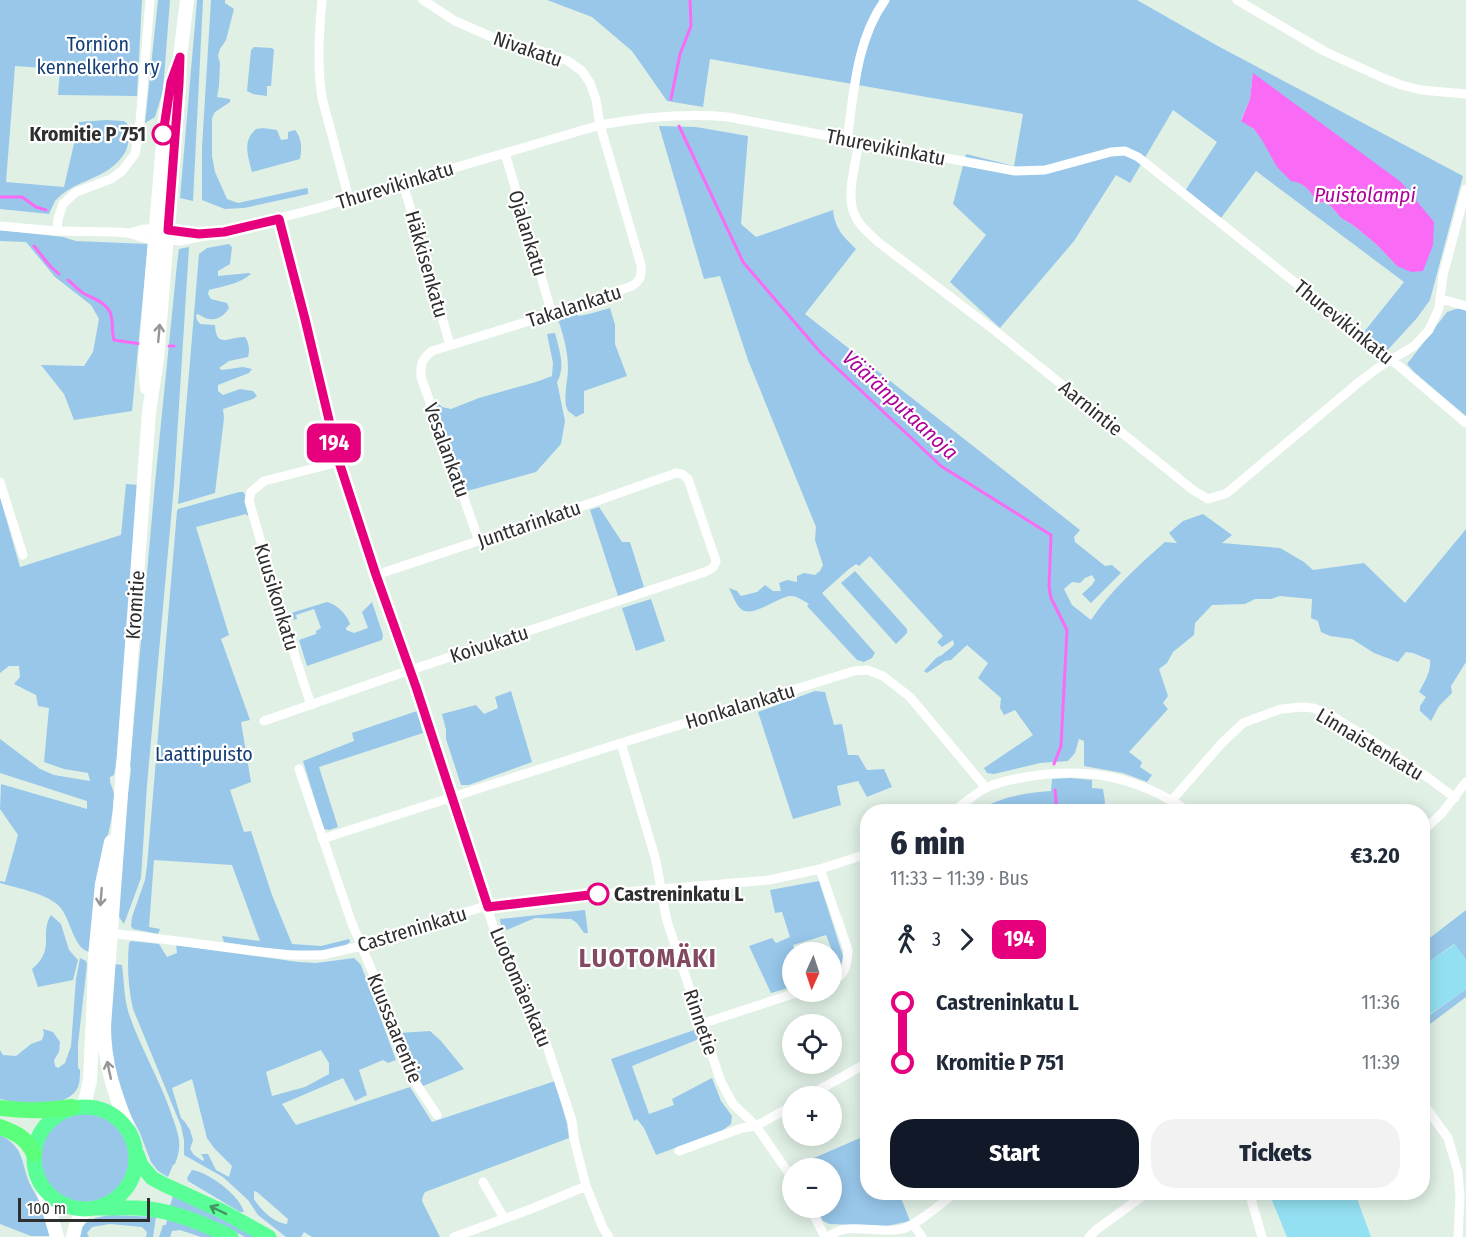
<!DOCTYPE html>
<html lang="en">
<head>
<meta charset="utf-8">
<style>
	:root { --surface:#fff; --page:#f2f2f3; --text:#1f2937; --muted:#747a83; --accent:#111827 }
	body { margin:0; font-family:"Fira Sans Condensed",sans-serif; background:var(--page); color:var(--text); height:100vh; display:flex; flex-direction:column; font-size:22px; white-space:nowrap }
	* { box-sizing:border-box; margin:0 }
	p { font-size:20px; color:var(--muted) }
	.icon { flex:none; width:33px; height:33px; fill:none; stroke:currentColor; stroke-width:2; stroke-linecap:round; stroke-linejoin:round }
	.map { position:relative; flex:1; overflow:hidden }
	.panel { position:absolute; left:860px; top:804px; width:570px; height:396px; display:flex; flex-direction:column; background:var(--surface); border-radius:24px; box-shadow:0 3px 15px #0003 }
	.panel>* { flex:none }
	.badge { padding:0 12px; border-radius:9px; font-size:21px; line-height:39px }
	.needle { width:39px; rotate:183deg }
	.fabs { position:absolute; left:782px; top:942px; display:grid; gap:12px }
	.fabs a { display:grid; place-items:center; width:60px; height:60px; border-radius:50%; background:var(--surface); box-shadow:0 3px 15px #0003; font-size:30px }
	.scale { position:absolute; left:18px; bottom:15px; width:132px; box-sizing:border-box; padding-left:6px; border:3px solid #2e2e2e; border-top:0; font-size:16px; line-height:21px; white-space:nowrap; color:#2e2e2e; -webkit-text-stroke:4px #fff; paint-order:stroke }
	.map>.badge { position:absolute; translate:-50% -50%; box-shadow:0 0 0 3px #fff }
	.legs { display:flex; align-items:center; gap:9px; height:66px; padding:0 30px; font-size:20px }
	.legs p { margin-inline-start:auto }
	.summary { display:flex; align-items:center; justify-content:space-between; height:102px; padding:0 30px }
	h1 { font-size:33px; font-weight:800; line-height:45px }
	.action { display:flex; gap:12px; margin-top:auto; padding:12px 30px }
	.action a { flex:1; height:69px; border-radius:24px; background:var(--accent); color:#fff; font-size:24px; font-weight:800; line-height:69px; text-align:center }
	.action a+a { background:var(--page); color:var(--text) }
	ul { padding:0 30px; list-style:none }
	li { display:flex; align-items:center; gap:21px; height:60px; font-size:22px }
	li i { display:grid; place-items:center; width:9px; height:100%; margin:0 8px; background:currentColor }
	li i::after { content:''; width:15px; height:15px; margin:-8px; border:4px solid; border-radius:50%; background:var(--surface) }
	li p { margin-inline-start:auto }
	li:first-child i { background:linear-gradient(#0000 50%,currentColor 0) }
	li:last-child i { background:linear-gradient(currentColor 50%,#0000 0) }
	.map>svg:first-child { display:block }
	.green { fill:#98c7ea; fill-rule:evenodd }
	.pitch { fill:#93e0f2 }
	.water { fill:#f96bf5 }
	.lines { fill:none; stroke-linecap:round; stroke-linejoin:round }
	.stream { stroke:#f96bf5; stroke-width:3 }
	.minor { stroke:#fff; stroke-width:9 }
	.secondary { stroke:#fff; stroke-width:14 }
	.trunk { stroke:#59fe96; stroke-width:15 }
	.motorway { stroke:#5bff7c; stroke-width:16 }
	.oneway { stroke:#969696 }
	.oneway2 { stroke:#449662 }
	.line-1-casing { stroke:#fff; stroke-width:14 }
	.line-1 { stroke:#e6007e; stroke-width:9 }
	.stop-1-dot { fill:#fff; stroke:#e6007e; stroke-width:3 }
	.labels { text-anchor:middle; stroke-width:4.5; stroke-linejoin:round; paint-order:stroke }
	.park-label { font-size:20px; fill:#153f74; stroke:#fff }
	.street-label { font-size:20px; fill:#2e2e2e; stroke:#fff }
	.stop-label { font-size:20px; font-weight:bold; fill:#2e2e2e; stroke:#fff; text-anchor:end }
	.water-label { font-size:21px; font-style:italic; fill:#ae029b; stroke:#fff }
	.district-label { font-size:26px; font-weight:bold; letter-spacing:1.5px; fill:#834961; stroke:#fff }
</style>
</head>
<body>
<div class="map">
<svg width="1466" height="1237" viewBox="0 0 1466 1237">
	<rect width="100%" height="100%" fill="#e0f0e5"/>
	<path class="green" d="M0 0H142L137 96 58 95 60 69 15 66 6 182 64 187 79 122 106 120 124 121 131 127C129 135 129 147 124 154 108 180 74 179 55 201 53 205 51 210 49 214L0 209Z
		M158 0H170L163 91 155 117 145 123Z
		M197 0H203L193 201 180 198Z
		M211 0H225V3L234 9 226 40 220 49 218 56 220 63 219 86 217 97 230 99V102L215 112 212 118V156L215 172 227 199 238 203 306 188 308 189V194L244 208 225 209 202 200V147Z
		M547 0H1137L1216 45 1463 176 1430 300 1417 318 1383 355 1360 337 1404 282 1256 171 1218 222 1183 194 1217 142 1173 110 1130 183 1116 175 1074 241 1000 328 950 282 986 235 953 204 966 154 1014 166 1023 114 710 59 703 107 667 101 632 51 592 17ZM1253 74 1397 266 1376 244 1353 225 1341 218 1328 203 1317 202C1312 194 1307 186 1298 182L1254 129 1241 120 1250 99Z
		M254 47 272 48 274 50 271 86H267V96L253 94 247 91 251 50Z
		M659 126 696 127 748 136 741 224 756 237 833 210C835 229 843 236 856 249L805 314 1080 530 1074 537 1075 542 1105 566 1112 565 1121 573 1091 603 1082 594 1092 585 1095 580 1092 575 1085 578 1080 583 1072 582 1064 589 1072 605 1091 620C1111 590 1138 566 1165 542L1177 543 1169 533 1183 521 1203 514 1232 535 1222 543 1280 548 1304 562 1313 570 1364 563 1405 603 1466 529V662L1451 686 1452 693 1439 706 1431 721 1420 711V706L1426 697 1419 692C1425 681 1431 672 1430 660L1413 653 1406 652 1398 662 1374 653 1352 639 1330 636 1321 632 1318 621 1311 618 1312 599 1280 596 1271 599H1255L1245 604 1212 605 1195 623 1194 635 1173 652 1167 663 1159 669 1168 696 1163 703 1168 709 1129 752 1142 762 1140 767 1152 775 1147 782 1123 773 1084 766V741L1079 739 1075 753 1068 761 1040 763 994 774 987 773 984 768 1033 735 1015 710 1004 715 1000 708 1001 698 978 678 988 663 967 645 951 660 945 661 927 673 924 671 936 658 942 655 954 645 953 640 942 647 937 642 943 636 870 556 859 566 856 564 849 569 822 593 875 653 872 658 864 662 857 660 807 606 809 604C804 601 797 596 791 596 779 596 752 619 741 609 736 605 732 594 729 588L737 591 741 596 757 592 765 585 773 591H781L779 583 787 580 797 582V576L804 573 815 575 820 571 823 565 815 540 816 527 748 360 720 276 704 279Z
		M263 128 277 130 281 140 288 139V132L295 130C302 138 302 149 300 159L252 172C248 157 242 141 256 129Z
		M0 230 63 237 76 241 148 244 132 411 74 420 64 394 41 365 84 366 93 352 99 319 91 305 55 277 26 242 0 241Z
		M229 244 232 247 230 264 218 271V276L249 273 251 274C239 284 224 286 209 290L208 294 211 299 227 303 229 308C222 320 210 323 198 314L196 315 197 320 200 324 215 325C216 350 230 336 245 337 249 342 250 351 248 357L229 361 219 368 222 370 243 367 252 369 249 373 218 385V391L223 395 240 389 253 391 257 396 253 399 223 409 224 418 215 493 178 504 199 254 207 248Z
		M189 247 174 485 147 785 141 878 124 924 119 917 118 911 124 824 131 770 130 764 155 483 177 264 179 249Z
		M610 308 615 325V344L627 376 584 391V413L576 417 568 411 566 406C564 393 568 380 568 368 568 351 563 333 557 317L578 310V316L589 314Z
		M1456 309H1463L1466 311V416L1414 372 1407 364 1447 312Z
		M555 333C559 349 566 367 557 382L565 421 561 444 536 472 467 491 435 407 438 403 442 407 451 409 479 398 536 382 552 376 553 363 547 334Z
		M126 484 139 485 117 758 114 775 110 777C109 785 115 789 114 799 112 827 102 854 97 882 93 905 92 929 90 952 74 950 71 920 60 907 49 894 17 888 0 883V881L5 882 18 835 0 809 1 784 87 809V801L0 773V739L40 769 54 775 90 781 88 773 64 769 44 762 49 708 38 706 36 695 14 684 20 677 19 666H9L0 673V497L20 567 121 535Z
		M239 492H243L245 494 248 515 247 516 246 514 196 527 229 635 221 639 250 720 241 722 251 782 230 790 244 832 251 831 272 895 292 944 321 946 349 939 350 942C330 960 251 946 224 942L222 936 260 941 232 865 154 860 149 927 160 929 158 934 133 929 131 926 132 917 145 880 147 866 177 511 178 509Z
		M599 507 622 542H630L644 587 618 596 590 510Z
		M855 571 907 629V633L896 644 841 583Z
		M651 599 665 641 636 651 622 608Z
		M327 602C337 604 347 615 350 624L346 628V630L354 633 368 628 362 612 372 602 383 635 382 640 307 666 299 640 316 634V631L321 628 314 609 296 615 297 619 294 620 291 613Z
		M511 691 532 762 469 785H461L446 739V730L442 714 476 705 484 714 498 708 495 697Z
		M815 691 825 692 834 725 842 724 848 755H858L867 770 884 769 892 787 867 797 858 781 837 786 841 805 793 819 758 712Z
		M417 711 423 733 319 767 338 827 329 830 324 829 303 761 354 741 352 733Z
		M1070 778 1092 780V788L1103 789 1105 802 1103 811H977C1001 797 1023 793 1051 791L1052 779Z
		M819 881 844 959 842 965 839 968 826 935 793 945 795 952H792V987L771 993 749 946 772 938 776 943 790 937 782 912 775 913 770 890Z
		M585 910 588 933H584L577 923 571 919 535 918 502 932 500 919Z
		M1466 910V960L1454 944 1422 967V944Z
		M51 915 61 924 69 950 78 960 73 980 38 987 32 969C56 949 39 934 51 915Z
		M131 941 159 944 167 957 177 953 176 945 298 962 316 963 354 958 361 965 396 1060 388 1063 383 1060 359 1070 367 1095 355 1101 343 1078 282 1104 296 1125 410 1087 432 1122 555 1081 567 1124 569 1138 425 1192 423 1196 422 1201 440 1237H312L304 1232 301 1237H286L258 1215 248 1200 223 1177 184 1155V1140L181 1126 133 1009C128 986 127 966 129 943ZM321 1050 329 1063V1074L305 1087 272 1096 266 1072ZM192 1079 207 1138 214 1148 232 1166 229 1177 216 1170 208 1154H201L204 1159 203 1161 194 1155 190 1149 193 1140 190 1130 185 1122 181 1118 172 1088ZM254 1191 257 1192 288 1219 287 1224C274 1223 261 1210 254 1199Z
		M80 958 86 961 87 965 78 1044V1068L80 1070C80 1076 80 1084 77 1089 65 1110 20 1104 0 1099V1050L3 1055 16 1056 31 1044 42 1040 44 1034 43 1029 53 1032 60 1042 59 1052 54 1060 55 1066 58 1068 65 1063 71 1046 76 979Z
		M115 964 122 965C124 980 124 996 128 1011 139 1045 158 1076 170 1110 173 1120 178 1130 179 1141 180 1149 178 1156 175 1164L173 1165 168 1177 158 1171 151 1162 140 1133 125 1104 117 1083 108 1033Z
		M1466 989V997L1426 1027 1422 1022V1011L1427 1017Z
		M697 1029 699 1039 632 1066 649 1114 674 1105 672 1099 712 1078 721 1101 732 1116 731 1124 723 1130 656 1155 644 1128 637 1119 634 1121 611 1059Z
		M430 1031 441 1041 464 1069 423 1086 408 1059 398 1033Z
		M41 1158a44 44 0 1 1 88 0a44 44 0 1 1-88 0Z
		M0 1135C24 1147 21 1161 29 1182 33 1191 39 1199 42 1208 46 1217 48 1227 51 1236H31L0 1224Z
		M867 1135V1192L899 1193 910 1221 887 1226 829 1224 823 1221 816 1208H831V1168H794L793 1167Z
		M192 1170C209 1172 240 1196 244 1212H240L188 1181 187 1178Z
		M173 1196 194 1205 257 1237H245L218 1223 170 1206Z
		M112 1215 156 1217 153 1237H146L147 1232 142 1227 110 1224 92 1227 87 1233 89 1237H77C81 1220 96 1217 112 1215Z
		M167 1219 190 1225 215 1237H201L180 1230 172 1231 170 1237H159L163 1225H166Z"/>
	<path class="pitch" d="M1455 944 1466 960V989L1426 1017 1422 1011V967Z
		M1269 1193H1355L1371 1237H1287Z"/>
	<path class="water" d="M1253 73 1401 182 1434 222 1433 245 1423 271 1411 272 1397 266 1376 244 1353 225 1341 218 1328 203 1317 202C1310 191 1304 182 1291 181L1277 167 1262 140 1254 129 1241 121 1250 99Z"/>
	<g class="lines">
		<path class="stream" d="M671 99 680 54 691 26 690 0
			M679 126 743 262 821 353 941 466 1051 535 1049 587 1051 598 1067 630 1061 746 1054 764
			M0 197H22L36 207 46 210
			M34 246 50 266 59 274
			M68 280C73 284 78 290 83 293 92 298 105 302 110 312 114 321 111 331 114 340L141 344
			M169 346H174
			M1055 790 1057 812"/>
		<path class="minor" d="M322 0C319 33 317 65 322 98L349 199
			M423 0 455 21 494 38 541 51 568 61 582 71 590 83 596 100 600 125 641 265C642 275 641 280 632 286L552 314 432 351C422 359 420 364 421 377L479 541
			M1237 0 1324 51 1383 78 1401 85 1421 90 1466 94
			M847 140C854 93 856 40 885 0
			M859 142C856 162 846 195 854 213 858 225 869 233 878 242L994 330 1193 490 1208 499 1227 493 1358 383 1379 367 1414 346 1429 330 1439 308 1443 275 1466 189
			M505 153 552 314
			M403 183 450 345
			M279 219 305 319 339 462 376 575 416 687 494 929 512 974 547 1046 572 1121 574 1139 586 1186 603 1228 609 1237
			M0 226 57 231 115 232 128 233 144 229H156L201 234
			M57 231 58 219 63 204 76 192 111 179 122 171 135 154 139 132 142 99 150 0
			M128 233 144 238 180 241 224 232 315 209 600 125C644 117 684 113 728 117L1015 171 1045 170 1111 152 1125 151 1138 157 1392 360 1466 423
			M1441 299 1466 306
			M0 482 23 555
			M311 705 289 638 249 501 251 492 264 481 339 462
			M264 721 393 676 702 573C710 570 714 569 716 561L688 479 682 474 676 473 563 513 376 575
			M621 743 655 857C660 878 662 900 667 921L721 1082 733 1104 756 1126 792 1178
			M299 769 351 921 372 971 404 1059 417 1085 437 1115
			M1172 800 1222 743 1243 723 1281 709 1302 707 1313 708 1332 716 1368 738 1430 779 1455 798
			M952 812C963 805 975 793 986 788 998 782 1014 779 1026 777 1087 766 1139 777 1189 812
			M1422 832 1442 813 1466 782
			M322 839 621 743 854 671 867 670 883 676 910 697 986 788
			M820 869 848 950C847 965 846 976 831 981
			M106 933 146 937 262 952 291 955H322L362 946 479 908 576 896 769 880 820 869 867 854
			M701 1024 799 992
			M808 1096 867 1063
			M1422 1102 1448 1138 1458 1172 1460 1197 1458 1237
			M679 1151 742 1128 756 1126 792 1106
			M483 1182 504 1218
			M1249 1192 1262 1237
			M810 1208 825 1237
			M913 1224 922 1237
			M454 1237 531 1209 586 1186
			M828 1237C848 1220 878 1235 902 1229 917 1225 942 1203 956 1192
			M1089 1237 1096 1230 1148 1192"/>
		<path class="secondary" d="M147 388 145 360 165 119 173 76
			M84 1106 90 1080 94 995 95 957 102 884 111 842
			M127 1125C114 1092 104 1063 104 1026L149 412 157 359 179 84 180 57 187 0
			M43 1189 57 1237
			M73 1237 76 1224 86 1209"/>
		<path class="trunk" d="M34 1158a51 51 0 1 1 102 0a51 51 0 1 1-102 0Z
			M137 1154 141 1165 152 1178 163 1184 222 1211 269 1237
			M98 1208C115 1208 133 1207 150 1209 179 1213 205 1224 231 1237"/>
		<path class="motorway" d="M0 1108C24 1111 48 1111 72 1107
			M0 1127C16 1133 27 1138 34 1154"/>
	</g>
	<defs><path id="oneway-shaft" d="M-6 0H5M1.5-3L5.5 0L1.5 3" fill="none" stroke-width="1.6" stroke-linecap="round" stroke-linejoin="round" transform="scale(1.5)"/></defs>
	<g class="oneway">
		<use href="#oneway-shaft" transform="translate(159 333) rotate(-85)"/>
		<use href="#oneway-shaft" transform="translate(101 897) rotate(95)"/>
		<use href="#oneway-shaft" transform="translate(109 1070) rotate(-102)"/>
	</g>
	<use class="oneway2" href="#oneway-shaft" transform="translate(218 1210) rotate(-154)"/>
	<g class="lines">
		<defs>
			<path id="line-1" d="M163 134 171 82 180 57 179 84 168 230 199 234 224 232 279 219 305 319 339 462 376 575 416 687 488 907 598 894"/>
		</defs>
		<use href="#line-1" class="line-1-casing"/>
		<use href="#line-1" class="line-1"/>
	</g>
	<g class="stop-1-dot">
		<circle cx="163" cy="134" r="10"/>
		<circle cx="598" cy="894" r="10"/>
	</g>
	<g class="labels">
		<g class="park-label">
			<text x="98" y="51">Tornion<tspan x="98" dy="23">kennelkerho ry</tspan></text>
			<text x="204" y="761">Laattipuisto</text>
		</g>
		<g class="street-label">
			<text transform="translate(528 49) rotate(19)" y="7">Nivakatu</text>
			<text transform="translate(886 147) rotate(11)" y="7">Thurevikinkatu</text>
			<text transform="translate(395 185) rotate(-17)" y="7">Thurevikinkatu</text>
			<text transform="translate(528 233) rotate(73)" y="7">Ojalankatu</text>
			<text transform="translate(427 264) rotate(74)" y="7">Häkkisenkatu</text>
			<text transform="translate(574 306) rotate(-18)" y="7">Takalankatu</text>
			<text transform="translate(1344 322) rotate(39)" y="7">Thurevikinkatu</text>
			<text transform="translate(1091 408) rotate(39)" y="7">Aarnintie</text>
			<text transform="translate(447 450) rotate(70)" y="7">Vesalankatu</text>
			<text transform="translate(529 524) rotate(-19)" y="7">Junttarinkatu</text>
			<text transform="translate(277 597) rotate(73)" y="7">Kuusikonkatu</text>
			<text transform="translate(135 605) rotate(-86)" y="7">Kromitie</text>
			<text transform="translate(489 644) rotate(-18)" y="7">Koivukatu</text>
			<text transform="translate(740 706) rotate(-17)" y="7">Honkalankatu</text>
			<text transform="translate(1370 744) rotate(31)" y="7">Linnaistenkatu</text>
			<text transform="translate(412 929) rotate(-17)" y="7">Castreninkatu</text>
			<text transform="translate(521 987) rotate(67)" y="7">Luotomäenkatu</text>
			<text transform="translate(701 1022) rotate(71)" y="7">Rinnetie</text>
			<text transform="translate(395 1028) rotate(68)" y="7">Kuussaarentie</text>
		</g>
		<g class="stop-label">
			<text x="146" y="141">Kromitie P 751</text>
			<text x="614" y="901" text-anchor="start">Castreninkatu L</text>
		</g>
		<g class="water-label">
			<text x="1365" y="202">Puistolampi</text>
			<text transform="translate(900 405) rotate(43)" y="7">Vääränputaanoja</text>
		</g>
		<g class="district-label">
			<text x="648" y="967">LUOTOMÄKI</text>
		</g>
	</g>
</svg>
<div class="fabs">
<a><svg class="needle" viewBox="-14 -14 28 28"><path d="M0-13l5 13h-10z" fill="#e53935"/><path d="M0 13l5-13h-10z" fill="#747a83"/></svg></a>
<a><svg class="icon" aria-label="locate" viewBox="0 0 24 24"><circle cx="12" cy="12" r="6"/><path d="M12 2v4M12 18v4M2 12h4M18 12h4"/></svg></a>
<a>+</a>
<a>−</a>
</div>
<div class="scale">100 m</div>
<b class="badge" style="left:334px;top:443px;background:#e6007e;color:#fff">194</b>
<section class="panel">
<div class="summary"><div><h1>6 min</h1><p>11:33 – 11:39 · Bus</p></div><b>€3.20</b></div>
<div class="legs"><svg class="icon" aria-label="walk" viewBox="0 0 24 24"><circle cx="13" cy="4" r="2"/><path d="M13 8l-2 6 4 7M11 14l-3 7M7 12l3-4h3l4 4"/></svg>3<svg class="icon" aria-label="forward" viewBox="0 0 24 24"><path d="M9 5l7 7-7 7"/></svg><b class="badge" style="background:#e6007e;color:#fff">194</b></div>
<ul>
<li><i style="color:#e6007e"></i><b>Castreninkatu L</b><p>11:36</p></li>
<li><i style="color:#e6007e"></i><b>Kromitie P 751</b><p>11:39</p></li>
</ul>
<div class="action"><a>Start</a><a>Tickets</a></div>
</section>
</div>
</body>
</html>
